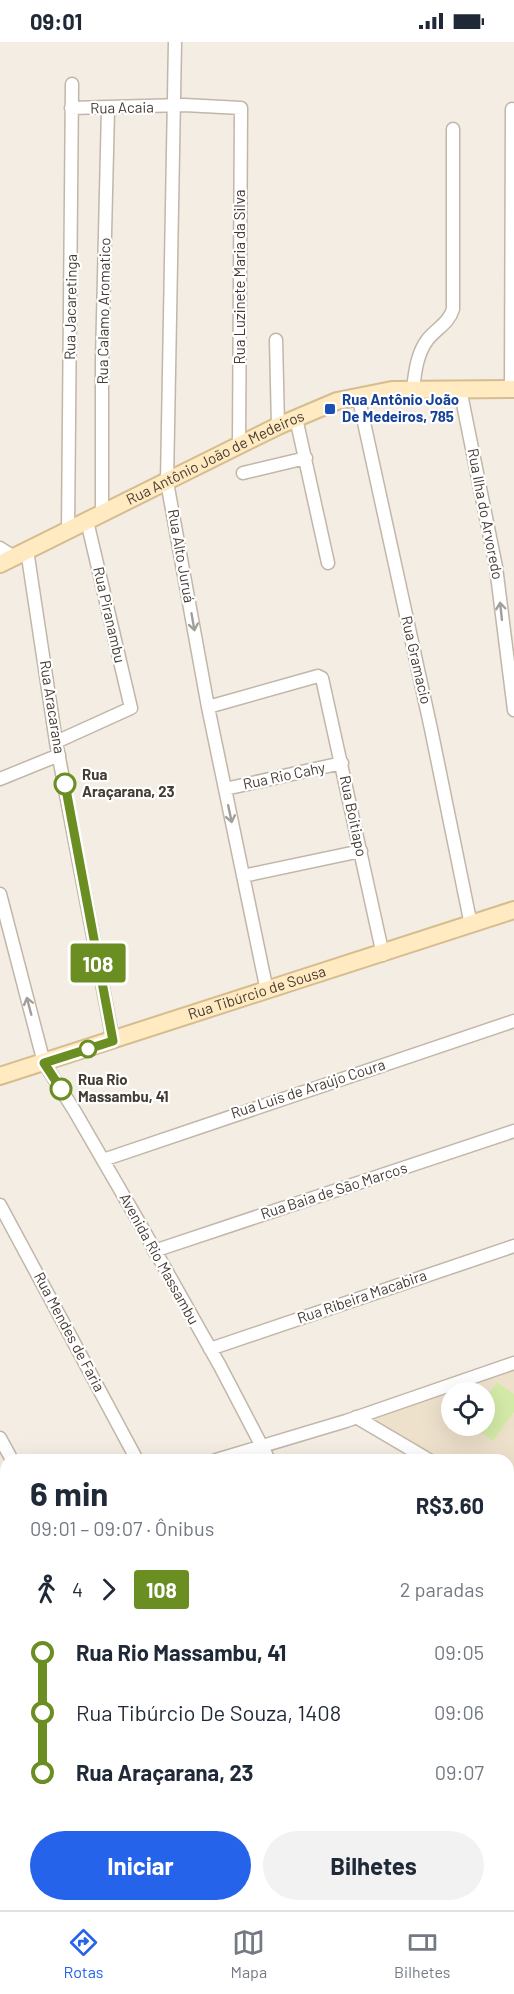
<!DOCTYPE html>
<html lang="pt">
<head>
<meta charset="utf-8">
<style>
	:root { --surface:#fff; --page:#f2f2f3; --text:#1f2937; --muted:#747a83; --line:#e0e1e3; --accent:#2563eb }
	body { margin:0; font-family:Barlow,sans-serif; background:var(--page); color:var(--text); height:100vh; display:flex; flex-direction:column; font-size:22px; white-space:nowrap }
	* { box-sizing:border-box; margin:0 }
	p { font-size:20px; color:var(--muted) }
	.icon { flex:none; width:33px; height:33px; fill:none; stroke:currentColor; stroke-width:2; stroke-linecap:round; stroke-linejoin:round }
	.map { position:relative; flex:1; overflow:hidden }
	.drawer { position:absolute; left:0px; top:1412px; width:514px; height:458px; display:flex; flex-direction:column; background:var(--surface); border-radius:18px 18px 0 0; box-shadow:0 6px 24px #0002 }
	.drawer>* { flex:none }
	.badge { padding:0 12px; border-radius:4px; font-size:21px; line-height:39px }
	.tools { position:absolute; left:441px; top:1340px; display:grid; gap:12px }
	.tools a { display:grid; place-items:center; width:54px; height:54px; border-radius:50%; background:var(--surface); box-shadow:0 6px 24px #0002; font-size:30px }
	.map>.badge { position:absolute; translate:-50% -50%; box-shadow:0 0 0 3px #fff }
	.legs { display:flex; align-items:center; gap:9px; height:66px; padding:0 30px; font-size:20px }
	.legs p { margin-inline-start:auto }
	.summary { display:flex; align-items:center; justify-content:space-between; height:102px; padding:0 30px }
	h1 { font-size:33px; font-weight:700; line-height:45px }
	.primary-button { display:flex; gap:12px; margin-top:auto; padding:12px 30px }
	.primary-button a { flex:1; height:69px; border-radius:36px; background:var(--accent); color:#fff; font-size:24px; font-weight:700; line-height:69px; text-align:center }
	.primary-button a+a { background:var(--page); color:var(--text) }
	ul { padding:0 30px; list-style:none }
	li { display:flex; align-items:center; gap:21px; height:60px; font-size:22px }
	li i { display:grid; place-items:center; width:9px; height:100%; margin:0 8px; background:currentColor }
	li i::after { content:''; width:15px; height:15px; margin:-8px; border:4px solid; border-radius:50%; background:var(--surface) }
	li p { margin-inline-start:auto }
	li:first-child i { background:linear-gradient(#0000 50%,currentColor 0) }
	li:last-child i { background:linear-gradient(currentColor 50%,#0000 0) }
	.status { display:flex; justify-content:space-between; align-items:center; height:42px; padding:0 30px; background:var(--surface); direction:ltr }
	.status svg { height:16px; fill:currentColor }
	.dock { display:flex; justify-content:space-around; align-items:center; height:84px; border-top:2px solid var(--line); background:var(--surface); font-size:16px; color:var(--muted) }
	.dock a { display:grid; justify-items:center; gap:3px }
	.dock .active { color:var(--accent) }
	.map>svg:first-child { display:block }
	.education { fill:#eee1cc; fill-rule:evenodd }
	.green { fill:#d4eba8 }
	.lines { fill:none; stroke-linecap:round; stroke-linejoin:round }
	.street-casing { stroke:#c2b6a8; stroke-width:15 }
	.secondary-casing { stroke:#d6bd8f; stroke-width:20 }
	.street { stroke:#fff; stroke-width:12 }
	.secondary { stroke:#ffeac1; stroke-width:16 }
	.oneway { stroke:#a29e99 }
	.line-1-casing { stroke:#fff; stroke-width:14 }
	.line-1 { stroke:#6b8e23; stroke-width:9 }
	.transit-dot { fill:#1a4fb4; stroke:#fff; stroke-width:2 }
	.stop-1-dot { fill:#fff; stroke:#6b8e23; stroke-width:3 }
	.labels { text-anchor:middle; stroke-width:4.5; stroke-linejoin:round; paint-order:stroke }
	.street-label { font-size:15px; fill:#453c33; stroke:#fff }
	.transit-label { font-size:15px; font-weight:bold; fill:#164399; stroke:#fff; text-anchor:start }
	.stop-label { font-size:15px; font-weight:bold; fill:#453c33; stroke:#fff; text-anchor:start }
</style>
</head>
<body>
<div class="status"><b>09:01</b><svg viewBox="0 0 49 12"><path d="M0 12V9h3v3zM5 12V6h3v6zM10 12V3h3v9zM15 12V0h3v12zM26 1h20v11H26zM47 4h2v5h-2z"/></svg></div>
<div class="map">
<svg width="514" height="1868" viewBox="0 0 514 1868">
	<rect width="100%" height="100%" fill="#f3ede3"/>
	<path class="education" d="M514 1322V1458L509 1455 508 1418 437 1417 360 1378ZM452 1350H484V1383H452Z"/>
	<path class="green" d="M497 1340 514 1352V1370L493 1399 471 1383H484L485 1357Z"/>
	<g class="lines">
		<defs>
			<path id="street" d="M175 0 167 440 208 665 267 949
				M71 66 184 63 241 66 239 404
				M276 298 278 384
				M413 347C415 330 417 311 428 297 437 286 449 281 453 267V87
				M460 347 496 525 514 668
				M511 347 512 67
				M358 353 431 687 471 883
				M296 376 328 521
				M243 431 306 416
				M102 472V318L108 67
				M68 489 72 42
				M0 506 14 515
				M27 508 56 700 113 999
				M208 665 318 634 322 636 383 913
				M56 700 131 666 87 479
				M0 737 59 713
				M225 747 342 721
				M243 834 361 809
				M0 852 44 1021 74 1068 144 1189 220 1324 269 1418
				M103 1118 514 979
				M0 1163 137 1418
				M154 1209 514 1089
				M210 1307 514 1204
				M356 1375 429 1418
				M0 1396 12 1418
				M216 1418 346 1379 514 1321
				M508 1459 514 1462
				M0 1479 6 1478
				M0 1558 6 1560
				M508 1647 514 1657
				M0 1684 6 1681
				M0 1770 6 1781
				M0 1813 6 1810
				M508 1861 512 1868
				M268 1863 273 1868
				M385 1863 388 1868
				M130 1868 139 1863"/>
			<g id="secondary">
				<path id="s1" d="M0 522 278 384 337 359 392 348 514 347"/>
				<path id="s2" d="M0 1034 514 868"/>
			</g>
		</defs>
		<use href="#street" class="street-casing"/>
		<use href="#secondary" class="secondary-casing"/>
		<use href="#street" class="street"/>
		<use href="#secondary" class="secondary"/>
	</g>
	<defs><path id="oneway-shaft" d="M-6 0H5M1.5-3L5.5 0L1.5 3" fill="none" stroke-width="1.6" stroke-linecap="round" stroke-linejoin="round" transform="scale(1.5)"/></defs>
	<g class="oneway">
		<use href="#oneway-shaft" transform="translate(501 569) rotate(-96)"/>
		<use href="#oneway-shaft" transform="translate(193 580) rotate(80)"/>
		<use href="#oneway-shaft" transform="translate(230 772) rotate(78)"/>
		<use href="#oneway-shaft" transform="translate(29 964) rotate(-105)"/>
	</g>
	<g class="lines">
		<defs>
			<path id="line-1" d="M61 1047 44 1021 113 999 65 742"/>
		</defs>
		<use href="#line-1" class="line-1-casing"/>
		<use href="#line-1" class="line-1"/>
	</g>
	<rect class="transit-dot" x="324" y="361" width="12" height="12" rx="3"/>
	<g class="stop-1-dot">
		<circle cx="65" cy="742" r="10"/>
		<circle cx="88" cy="1007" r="8"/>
		<circle cx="61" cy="1047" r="10"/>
	</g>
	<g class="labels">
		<g class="street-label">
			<text transform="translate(122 66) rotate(-1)" y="5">Rua Acaia</text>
			<text transform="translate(240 235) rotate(-90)" y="5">Rua Luzinete Maria da Silva</text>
			<text transform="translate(71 265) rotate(-89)" y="5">Rua Jacaretinga</text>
			<text transform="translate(104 269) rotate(-89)" y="5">Rua Calamo Aromatico</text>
			<text dy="5" stroke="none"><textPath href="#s1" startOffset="240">Rua Antônio João de Medeiros</textPath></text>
			<text transform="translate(485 472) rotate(79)" y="5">Rua Ilha do Arvoredo</text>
			<text transform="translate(181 514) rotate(80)" y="5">Rua Alto Juruá</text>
			<text transform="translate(109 573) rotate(77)" y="5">Rua Piranambu</text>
			<text transform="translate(416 618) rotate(77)" y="5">Rua Gramacio</text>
			<text transform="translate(52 665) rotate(81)" y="5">Rua Aracarana</text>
			<text transform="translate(284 734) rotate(-12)" y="5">Rua Rio Cahy</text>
			<text transform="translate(353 774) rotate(78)" y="5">Rua Boitiapo</text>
			<text dy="5" stroke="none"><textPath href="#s2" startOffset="270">Rua Tibúrcio de Sousa</textPath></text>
			<text transform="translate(308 1047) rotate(-18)" y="5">Rua Luis de Araújo Coura</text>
			<text transform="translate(334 1149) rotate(-18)" y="5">Rua Baia de São Marcos</text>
			<text transform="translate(159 1217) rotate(61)" y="5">Avenida Rio Massambu</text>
			<text transform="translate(362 1255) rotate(-19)" y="5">Rua Ribeira Macabira</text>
			<text transform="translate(69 1290) rotate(62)" y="5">Rua Mendes de Faria</text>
		</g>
		<g class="transit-label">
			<text x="342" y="363">Rua Antônio João<tspan x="342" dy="17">De Medeiros, 785</tspan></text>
		</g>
		<g class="stop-label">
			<text x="82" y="738">Rua<tspan x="82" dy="17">Araçarana, 23</tspan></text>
			<text x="78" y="1043">Rua Rio<tspan x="78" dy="17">Massambu, 41</tspan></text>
		</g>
	</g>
</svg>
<div class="tools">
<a><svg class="icon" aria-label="locate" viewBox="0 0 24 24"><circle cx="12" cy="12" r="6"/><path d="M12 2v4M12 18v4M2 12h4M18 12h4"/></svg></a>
</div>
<b class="badge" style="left:98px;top:921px;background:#6b8e23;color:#fff">108</b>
<section class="drawer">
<div class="summary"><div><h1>6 min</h1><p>09:01 – 09:07 · Ônibus</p></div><b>R$3.60</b></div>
<div class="legs"><svg class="icon" aria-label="walk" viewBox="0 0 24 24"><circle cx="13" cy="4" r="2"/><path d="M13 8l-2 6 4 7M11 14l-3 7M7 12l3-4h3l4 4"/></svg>4<svg class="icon" aria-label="forward" viewBox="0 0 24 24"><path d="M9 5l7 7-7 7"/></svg><b class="badge" style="background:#6b8e23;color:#fff">108</b><p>2 paradas</p></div>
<ul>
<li><i style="color:#6b8e23"></i><b>Rua Rio Massambu, 41</b><p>09:05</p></li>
<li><i style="color:#6b8e23"></i><span>Rua Tibúrcio De Souza, 1408</span><p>09:06</p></li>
<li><i style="color:#6b8e23"></i><b>Rua Araçarana, 23</b><p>09:07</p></li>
</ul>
<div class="primary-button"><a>Iniciar</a><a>Bilhetes</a></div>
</section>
</div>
<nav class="dock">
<a class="active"><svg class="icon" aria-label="directions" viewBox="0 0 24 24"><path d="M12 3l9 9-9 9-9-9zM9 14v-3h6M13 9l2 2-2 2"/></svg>Rotas</a>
<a><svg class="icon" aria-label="map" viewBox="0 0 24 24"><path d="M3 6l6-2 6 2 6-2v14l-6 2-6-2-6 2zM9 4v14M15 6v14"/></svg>Mapa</a>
<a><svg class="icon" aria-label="tickets" viewBox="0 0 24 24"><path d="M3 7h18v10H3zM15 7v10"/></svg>Bilhetes</a>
</nav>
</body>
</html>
